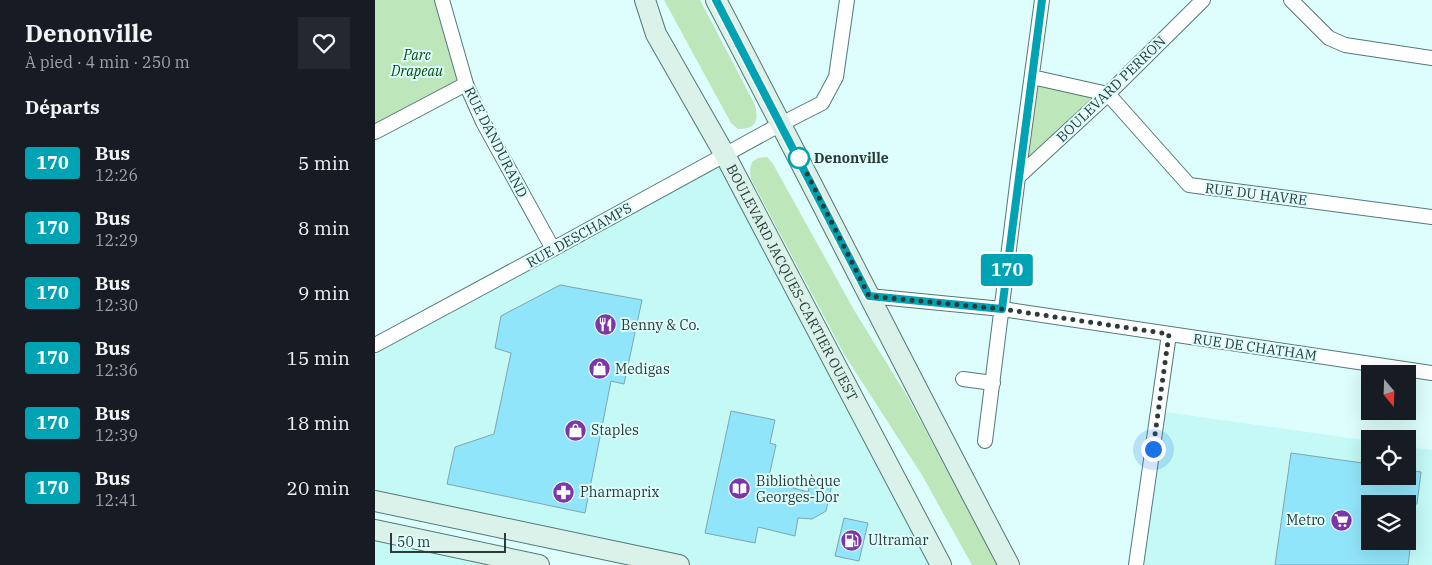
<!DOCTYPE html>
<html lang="fr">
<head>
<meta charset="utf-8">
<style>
	:root { --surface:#171b24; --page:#242831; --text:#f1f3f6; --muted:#9ea1a6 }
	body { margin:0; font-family:"IBM Plex Serif",serif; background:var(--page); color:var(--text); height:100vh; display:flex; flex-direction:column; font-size:19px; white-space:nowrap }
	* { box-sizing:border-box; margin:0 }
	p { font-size:16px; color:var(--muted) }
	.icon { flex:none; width:28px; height:28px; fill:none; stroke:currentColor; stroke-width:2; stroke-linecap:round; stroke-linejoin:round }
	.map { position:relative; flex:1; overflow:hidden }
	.drawer { display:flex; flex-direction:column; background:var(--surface); width:375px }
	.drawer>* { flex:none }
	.badge { padding:0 10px; border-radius:4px; font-size:18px; line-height:32px }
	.needle { width:32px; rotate:161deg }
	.tools { position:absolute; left:986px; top:365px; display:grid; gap:10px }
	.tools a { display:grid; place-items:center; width:55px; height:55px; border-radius:0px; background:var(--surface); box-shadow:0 5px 20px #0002; font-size:25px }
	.scale { position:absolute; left:15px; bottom:12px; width:116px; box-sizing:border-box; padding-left:5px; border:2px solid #2a3b39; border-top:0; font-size:14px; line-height:18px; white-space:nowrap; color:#2a3b39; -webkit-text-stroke:4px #ddfefc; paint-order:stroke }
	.you { position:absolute; width:25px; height:25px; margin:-12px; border:4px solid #fff; border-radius:50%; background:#1a73e8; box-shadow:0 0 0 8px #1a73e833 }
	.map>.badge { position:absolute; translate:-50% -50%; box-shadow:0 0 0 2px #fff }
	h2 { padding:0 25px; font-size:19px; line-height:45px }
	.round { display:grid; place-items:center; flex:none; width:52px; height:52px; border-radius:0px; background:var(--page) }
	.headline { display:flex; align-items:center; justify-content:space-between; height:85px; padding:0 25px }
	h1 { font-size:24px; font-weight:700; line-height:38px }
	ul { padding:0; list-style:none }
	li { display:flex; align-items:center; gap:15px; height:65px; padding:0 25px }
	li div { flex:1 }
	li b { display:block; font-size:19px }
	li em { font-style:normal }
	li .badge { min-width:55px; font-weight:700; text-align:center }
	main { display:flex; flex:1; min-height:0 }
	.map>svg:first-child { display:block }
	.built { fill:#c4f9f5; fill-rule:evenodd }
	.green { fill:#bde6bb }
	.building { fill:#91e5fa; stroke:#7fa5ae }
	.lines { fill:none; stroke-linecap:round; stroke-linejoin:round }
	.street-casing { stroke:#537977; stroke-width:16 }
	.secondary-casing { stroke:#537977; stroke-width:22 }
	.street { stroke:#fff; stroke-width:14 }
	.secondary { stroke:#daf2e9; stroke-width:20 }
	.line-casing { stroke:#fff; stroke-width:11 }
	.line { stroke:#00a3b4; stroke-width:8 }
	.walk { stroke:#2a3b39; stroke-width:5; stroke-dasharray:0 9 }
	.stop-dot { fill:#fff; stroke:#00a3b4; stroke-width:2.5 }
	.labels { text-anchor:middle; stroke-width:4; stroke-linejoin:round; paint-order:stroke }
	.park-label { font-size:14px; font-style:italic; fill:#034b09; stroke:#ddfefc }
	.street-label { font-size:14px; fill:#2a3b39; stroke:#ddfefc }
	.stop-label { font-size:14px; font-weight:bold; fill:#2a3b39; stroke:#ddfefc; text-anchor:start }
	.poi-label { font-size:14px; fill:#2a3b39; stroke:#ddfefc; text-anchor:start }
</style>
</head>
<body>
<main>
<section class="drawer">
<div class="headline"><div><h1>Denonville</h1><p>À pied · 4 min · 250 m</p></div><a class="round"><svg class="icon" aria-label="heart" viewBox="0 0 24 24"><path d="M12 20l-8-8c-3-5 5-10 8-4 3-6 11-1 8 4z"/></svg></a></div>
<h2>Départs</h2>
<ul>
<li><span class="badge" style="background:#00a3b4;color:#fff">170</span><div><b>Bus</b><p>12:26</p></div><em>5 min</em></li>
<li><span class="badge" style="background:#00a3b4;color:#fff">170</span><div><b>Bus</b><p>12:29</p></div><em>8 min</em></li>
<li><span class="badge" style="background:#00a3b4;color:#fff">170</span><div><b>Bus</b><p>12:30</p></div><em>9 min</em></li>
<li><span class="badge" style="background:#00a3b4;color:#fff">170</span><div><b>Bus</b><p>12:36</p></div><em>15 min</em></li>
<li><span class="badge" style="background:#00a3b4;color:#fff">170</span><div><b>Bus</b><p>12:39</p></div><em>18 min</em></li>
<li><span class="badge" style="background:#00a3b4;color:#fff">170</span><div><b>Bus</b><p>12:41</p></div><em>20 min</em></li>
</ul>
</section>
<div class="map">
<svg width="1057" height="565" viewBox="0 0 1057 565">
	<rect width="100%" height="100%" fill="#ddfefc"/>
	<path class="built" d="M350 155 566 565H304L0 501V345Z
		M790 412 995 441V476H1032L1033 447 1057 450V565H767ZM995 504H1032V541H995Z
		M0 530 164 565H0Z"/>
	<path class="green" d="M0 0H67L91 84 0 132Z
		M289 0H325L380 105C384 121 381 129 363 129L356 123Z
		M657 77 733 94 643 177Z
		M392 157 398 164 479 310 532 396 623 565H597L547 475 469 354 376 179 375 170 377 162 383 158Z"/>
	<path class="building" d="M185 285 267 300 249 384 236 381 210 513 72 484 80 447 119 434 136 353 120 348 126 316Z
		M356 411 400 420 395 443 401 445 393 481 433 492 436 480 457 484 451 511 437 519 423 518 420 536 383 527 380 543 330 533Z
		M916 453 995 464V476H1032V470L1046 472 1042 504H995V541H1036L1033 565H900Z
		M469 518 493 523 484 561 460 556Z"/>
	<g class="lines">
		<defs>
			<path id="street" d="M67 0 91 84 108 122 178 249
				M916 0 954 38 970 45 1057 58
				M657 77 733 94 814 185 1057 217
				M0 132 91 84
				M643 177 733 94 828 0
				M494 296 627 309 1057 373
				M0 345 178 249 406 124 447 103 461 77 472 0
				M588 379 618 383
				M610 441 643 177 667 0
				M761 565 794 334"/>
			<g id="secondary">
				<path id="s1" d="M270 0 281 34 350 155 566 565"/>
				<path d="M341 0C440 188 535 378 634 565"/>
				<path d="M0 501 304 565"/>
				<path d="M0 530 164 565"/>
			</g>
		</defs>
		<use href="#street" class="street-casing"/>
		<use href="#secondary" class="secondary-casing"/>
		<use href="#street" class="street"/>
		<use href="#secondary" class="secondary"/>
	</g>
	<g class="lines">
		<defs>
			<path id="line" d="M341 0 494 296 627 309 667 0"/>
		</defs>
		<use href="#line" class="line-casing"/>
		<use href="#line" class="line"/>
		<path class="walk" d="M424 158 494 296 627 309 794 334 778 449"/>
	</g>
	<defs>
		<symbol id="restaurant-disc" viewBox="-11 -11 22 22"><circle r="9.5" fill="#7d35a7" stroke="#ddfefc"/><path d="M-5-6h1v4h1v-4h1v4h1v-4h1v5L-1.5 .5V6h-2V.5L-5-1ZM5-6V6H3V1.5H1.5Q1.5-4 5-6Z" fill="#fff"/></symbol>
		<symbol id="shop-disc" viewBox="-11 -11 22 22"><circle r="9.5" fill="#7d35a7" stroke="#ddfefc"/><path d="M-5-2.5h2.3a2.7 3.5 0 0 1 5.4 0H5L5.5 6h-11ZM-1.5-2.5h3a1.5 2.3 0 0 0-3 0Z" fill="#fff"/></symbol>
		<symbol id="library-disc" viewBox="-11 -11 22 22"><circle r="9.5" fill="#7d35a7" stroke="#ddfefc"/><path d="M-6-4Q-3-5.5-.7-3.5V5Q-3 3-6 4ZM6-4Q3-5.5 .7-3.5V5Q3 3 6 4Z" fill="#fff"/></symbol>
		<symbol id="pharmacy-disc" viewBox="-11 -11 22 22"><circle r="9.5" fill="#7d35a7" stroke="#ddfefc"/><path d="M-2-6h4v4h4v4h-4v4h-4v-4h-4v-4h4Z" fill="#fff"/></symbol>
		<symbol id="supermarket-disc" viewBox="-11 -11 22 22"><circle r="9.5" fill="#7d35a7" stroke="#ddfefc"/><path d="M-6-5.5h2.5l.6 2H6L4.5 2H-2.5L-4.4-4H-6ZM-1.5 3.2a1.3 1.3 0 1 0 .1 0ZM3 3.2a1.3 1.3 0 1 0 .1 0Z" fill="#fff"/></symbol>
		<symbol id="fuel-disc" viewBox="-11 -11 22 22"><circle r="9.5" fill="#7d35a7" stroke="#ddfefc"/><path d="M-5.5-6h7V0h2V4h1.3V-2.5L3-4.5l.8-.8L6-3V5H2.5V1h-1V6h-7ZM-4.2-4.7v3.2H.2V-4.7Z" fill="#fff"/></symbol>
	</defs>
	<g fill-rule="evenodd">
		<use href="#restaurant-disc" x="218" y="312" width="25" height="25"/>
		<use href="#shop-disc" x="212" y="356" width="25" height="25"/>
		<use href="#shop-disc" x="188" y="418" width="25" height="25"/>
		<use href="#library-disc" x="352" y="476" width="25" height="25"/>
		<use href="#pharmacy-disc" x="176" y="480" width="25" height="25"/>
		<use href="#supermarket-disc" x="954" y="508" width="25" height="25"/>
		<use href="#fuel-disc" x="464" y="528" width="25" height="25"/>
	</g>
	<circle class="stop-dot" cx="424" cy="158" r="10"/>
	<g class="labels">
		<g class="park-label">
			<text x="42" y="60">Parc<tspan x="42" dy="16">Drapeau</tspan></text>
		</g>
		<g class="street-label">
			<text transform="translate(736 89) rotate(-44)" y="5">BOULEVARD PERRON</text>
			<text transform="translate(121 142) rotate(63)" y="5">RUE DANDURAND</text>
			<text transform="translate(881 194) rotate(7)" y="5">RUE DU HAVRE</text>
			<text transform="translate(204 235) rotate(-29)" y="5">RUE DESCHAMPS</text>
			<text dy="5" stroke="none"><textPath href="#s1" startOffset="319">BOULEVARD JACQUES-CARTIER OUEST</textPath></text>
			<text transform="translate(880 347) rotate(8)" y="5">RUE DE CHATHAM</text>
		</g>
		<g class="stop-label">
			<text x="439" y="163">Denonville</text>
		</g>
		<g class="poi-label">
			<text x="246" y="330">Benny &amp; Co.</text>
			<text x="240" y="374">Medigas</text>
			<text x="216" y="435">Staples</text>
			<text x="381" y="486">Bibliothèque<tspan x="381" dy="16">Georges-Dor</tspan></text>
			<text x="205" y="497">Pharmaprix</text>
			<text x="950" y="525" text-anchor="end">Metro</text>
			<text x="493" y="545">Ultramar</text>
		</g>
	</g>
</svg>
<div class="tools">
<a><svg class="needle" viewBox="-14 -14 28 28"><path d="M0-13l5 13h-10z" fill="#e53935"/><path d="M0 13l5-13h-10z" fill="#9ea1a6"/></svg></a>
<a><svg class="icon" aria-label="locate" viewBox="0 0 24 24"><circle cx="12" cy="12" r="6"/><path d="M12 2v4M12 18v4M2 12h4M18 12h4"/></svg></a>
<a><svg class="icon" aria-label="layers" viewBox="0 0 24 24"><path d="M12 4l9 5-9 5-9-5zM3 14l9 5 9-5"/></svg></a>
</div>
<div class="scale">50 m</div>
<div class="you" style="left:778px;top:449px"></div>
<b class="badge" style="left:632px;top:270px;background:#00a3b4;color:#fff">170</b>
</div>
</main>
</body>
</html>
